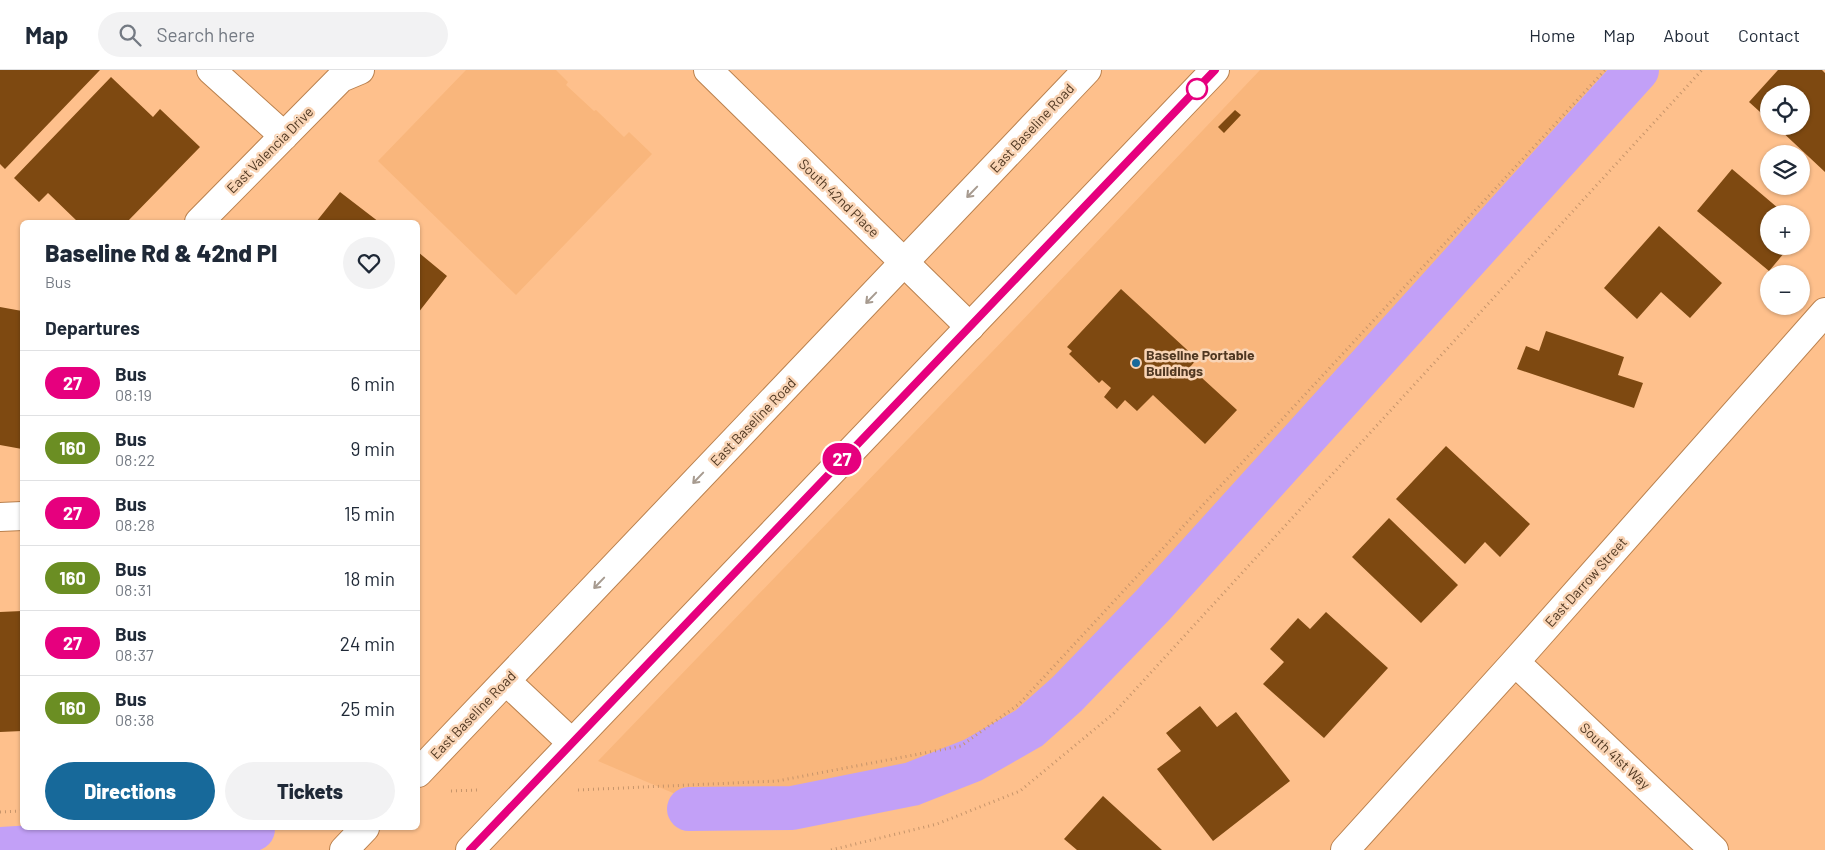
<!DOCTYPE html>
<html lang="en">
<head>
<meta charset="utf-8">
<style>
	:root { --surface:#fff; --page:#f2f2f3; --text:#1f2937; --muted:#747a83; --line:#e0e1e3; --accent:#17699a }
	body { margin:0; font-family:Barlow,sans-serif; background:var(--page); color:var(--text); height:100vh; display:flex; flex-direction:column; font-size:19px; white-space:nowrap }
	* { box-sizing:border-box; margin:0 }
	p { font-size:16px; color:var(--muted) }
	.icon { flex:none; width:28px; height:28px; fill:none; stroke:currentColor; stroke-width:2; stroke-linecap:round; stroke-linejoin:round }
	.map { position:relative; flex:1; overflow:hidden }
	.side { position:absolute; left:20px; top:150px; width:400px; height:610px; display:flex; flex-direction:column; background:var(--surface); border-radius:8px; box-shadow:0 1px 4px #0004 }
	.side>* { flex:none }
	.badge { padding:0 10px; border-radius:16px; font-size:18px; line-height:32px }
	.fabs { position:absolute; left:1760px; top:15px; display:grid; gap:10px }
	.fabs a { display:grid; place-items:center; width:50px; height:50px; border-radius:50%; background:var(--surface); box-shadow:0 1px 4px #0004; font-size:25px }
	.map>.badge { position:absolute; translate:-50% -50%; box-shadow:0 0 0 2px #fff }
	h2 { padding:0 25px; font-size:19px; line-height:45px }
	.round { display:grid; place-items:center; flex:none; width:52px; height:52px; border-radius:26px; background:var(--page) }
	.overview { display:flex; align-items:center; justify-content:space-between; height:85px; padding:0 25px }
	h1 { font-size:24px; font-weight:800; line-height:38px }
	.cta { display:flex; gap:10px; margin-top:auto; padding:10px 25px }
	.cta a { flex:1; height:58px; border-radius:30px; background:var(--accent); color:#fff; font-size:20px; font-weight:800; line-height:58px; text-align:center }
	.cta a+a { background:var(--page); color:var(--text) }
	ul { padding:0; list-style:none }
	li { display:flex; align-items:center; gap:15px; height:65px; padding:0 25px; border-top:1px solid var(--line) }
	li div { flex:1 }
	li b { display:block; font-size:19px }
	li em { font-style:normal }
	li .badge { min-width:55px; font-weight:700; text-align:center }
	header { display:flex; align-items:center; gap:30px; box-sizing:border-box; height:70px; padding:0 25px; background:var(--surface); border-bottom:1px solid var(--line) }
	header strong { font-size:24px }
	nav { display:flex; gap:28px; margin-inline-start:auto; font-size:18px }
	.search { width:350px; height:45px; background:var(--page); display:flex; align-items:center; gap:12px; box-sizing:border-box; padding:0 18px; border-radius:28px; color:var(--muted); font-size:19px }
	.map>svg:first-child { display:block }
	.built { fill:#f9b67c }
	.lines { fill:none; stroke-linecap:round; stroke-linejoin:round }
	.canal { stroke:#c2a0f7; stroke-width:44 }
	.building { fill:#7e4911 }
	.street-casing { stroke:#ba814e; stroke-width:30 }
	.primary-casing { stroke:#ba814e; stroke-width:30 }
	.path { stroke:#c6946a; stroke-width:3; stroke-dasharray:1 4; stroke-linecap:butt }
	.street { stroke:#fff; stroke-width:28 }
	.primary { stroke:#fff; stroke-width:28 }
	.oneway { stroke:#a79b90 }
	.line-casing { stroke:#fff; stroke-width:11 }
	.line { stroke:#e6007e; stroke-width:8 }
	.stop-dot { fill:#fff; stroke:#e6007e; stroke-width:2.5 }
	.poi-dot { fill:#17699a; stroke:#f9d4b5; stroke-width:2 }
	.labels { text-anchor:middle; stroke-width:5; stroke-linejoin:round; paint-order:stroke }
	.street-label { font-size:14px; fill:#4f3721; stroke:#f9d4b5 }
	.poi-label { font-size:14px; font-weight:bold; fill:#4f3721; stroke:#f9d4b5; text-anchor:start }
</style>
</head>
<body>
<header>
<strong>Map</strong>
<div class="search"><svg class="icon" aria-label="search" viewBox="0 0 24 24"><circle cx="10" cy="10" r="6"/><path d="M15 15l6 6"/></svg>Search here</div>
<nav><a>Home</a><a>Map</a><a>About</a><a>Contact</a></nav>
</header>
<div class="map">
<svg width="1825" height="780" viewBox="0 0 1825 780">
	<rect width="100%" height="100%" fill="#fec08c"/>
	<path class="built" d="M466 0H556L568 12 566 15 594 41 596 40 624 67 629 62 652 84 516 225 378 91Z
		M1260 0H1607L1299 343 1048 618 1006 657 957 682 870 709 694 732 598 691 1014 259Z"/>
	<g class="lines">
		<path class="canal" d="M689 739 792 738 912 714 973 690 1029 658 1067 624 1153 535 1637 0
			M0 779 242 764 253 759"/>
	</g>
	<path class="building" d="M0 0H100L5 99 0 94Z
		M1778 0H1822L1825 3V102L1776 56H1801V24H1769V50L1749 32Z
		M111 7 153 47 160 39 200 77 127 152H78L48 123 39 132 14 108Z
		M1235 40 1241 45 1224 63 1218 57Z
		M1732 99 1785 144H1769V176H1790L1769 201 1697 141Z
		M340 122 379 152H316Z
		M1659 156 1722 213 1690 248 1661 222 1637 249 1604 218Z
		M418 182 447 206 418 243Z
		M1121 219 1197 289 1190 297 1237 340 1205 374 1153 325 1137 341 1125 330 1117 339 1104 327 1111 318 1102 310 1099 313 1069 284 1072 281 1067 277Z
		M0 237 22 241V379L0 375Z
		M1546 261 1624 287 1618 305 1643 313 1634 338 1517 299 1526 276 1539 281Z
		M1446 376 1530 454 1500 487 1485 472 1465 494 1396 429Z
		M1389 448 1458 515 1421 553 1352 487Z
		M22 541V661L0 662V542Z
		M1326 542 1388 598 1324 668 1263 614 1284 592 1270 579 1298 548 1310 559Z
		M1200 636 1217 657 1236 642 1290 711 1213 771 1157 699 1181 681 1166 663Z
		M1103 726 1162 780H1077L1064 769Z"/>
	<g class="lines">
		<defs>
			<path id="street" d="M211 0 284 66
				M708 0 970 257
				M199 152 341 8 360 0
				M0 447 22 446
				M1515 592 1714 780
				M1345 780 1515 592 1825 242"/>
			<path id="primary" d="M506 611 572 673
				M418 703 1087 0
				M344 780 365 758
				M470 780 1215 0"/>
		</defs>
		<use href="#street" class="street-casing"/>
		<use href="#primary" class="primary-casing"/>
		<path class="path" d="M578 720 777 711 961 676 1019 634 1605 0
			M451 721 477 720
			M0 742 22 741
			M831 780 937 754 1020 721 1113 644 1702 0"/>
		<use href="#street" class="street"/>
		<use href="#primary" class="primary"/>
	</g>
	<defs><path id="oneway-shaft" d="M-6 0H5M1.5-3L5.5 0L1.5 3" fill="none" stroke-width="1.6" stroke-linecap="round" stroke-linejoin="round" transform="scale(1.25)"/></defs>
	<g class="oneway">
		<use href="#oneway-shaft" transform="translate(972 122) rotate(134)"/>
		<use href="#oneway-shaft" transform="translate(871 228) rotate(134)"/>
		<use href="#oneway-shaft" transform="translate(698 408) rotate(134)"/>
		<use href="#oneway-shaft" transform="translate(599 513) rotate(134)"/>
	</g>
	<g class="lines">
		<defs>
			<path id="line" d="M470 780 1215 0"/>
		</defs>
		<use href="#line" class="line-casing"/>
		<use href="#line" class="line"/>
	</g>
	<circle class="stop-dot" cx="1197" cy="19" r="10"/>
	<circle class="poi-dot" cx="1136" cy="293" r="5"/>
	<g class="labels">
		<g class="street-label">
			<text transform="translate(1032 58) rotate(-47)" y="5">East Baseline Road</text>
			<text transform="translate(270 80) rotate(-45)" y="5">East Valencia Drive</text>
			<text transform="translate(839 128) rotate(44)" y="5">South 42nd Place</text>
			<text transform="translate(753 352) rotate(-46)" y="5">East Baseline Road</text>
			<text transform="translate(1586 512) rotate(-48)" y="5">East Darrow Street</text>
			<text transform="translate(473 645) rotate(-46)" y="5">East Baseline Road</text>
			<text transform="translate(1615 686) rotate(43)" y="5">South 41st Way</text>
		</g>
		<g class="poi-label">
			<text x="1146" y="290">Baseline Portable<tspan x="1146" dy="16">Buildings</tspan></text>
		</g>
	</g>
</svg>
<div class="fabs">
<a><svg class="icon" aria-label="locate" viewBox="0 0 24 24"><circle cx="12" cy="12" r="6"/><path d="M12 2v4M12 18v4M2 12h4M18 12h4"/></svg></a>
<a><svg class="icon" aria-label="layers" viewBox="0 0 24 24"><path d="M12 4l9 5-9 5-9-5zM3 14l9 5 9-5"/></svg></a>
<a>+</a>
<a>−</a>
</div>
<b class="badge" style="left:842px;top:389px;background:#e6007e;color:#fff">27</b>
<section class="side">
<div class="overview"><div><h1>Baseline Rd &amp; 42nd Pl</h1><p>Bus</p></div><a class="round"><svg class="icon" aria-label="heart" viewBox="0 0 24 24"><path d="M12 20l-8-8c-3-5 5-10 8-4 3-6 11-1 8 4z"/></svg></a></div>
<h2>Departures</h2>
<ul>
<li><span class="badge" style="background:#e6007e;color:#fff">27</span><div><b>Bus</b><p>08:19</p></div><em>6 min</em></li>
<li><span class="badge" style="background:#6b8e23;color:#fff">160</span><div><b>Bus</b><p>08:22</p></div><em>9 min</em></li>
<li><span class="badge" style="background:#e6007e;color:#fff">27</span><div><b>Bus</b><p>08:28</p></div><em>15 min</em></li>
<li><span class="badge" style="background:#6b8e23;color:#fff">160</span><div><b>Bus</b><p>08:31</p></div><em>18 min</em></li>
<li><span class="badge" style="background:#e6007e;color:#fff">27</span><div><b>Bus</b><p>08:37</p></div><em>24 min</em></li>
<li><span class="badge" style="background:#6b8e23;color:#fff">160</span><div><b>Bus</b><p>08:38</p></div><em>25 min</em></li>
</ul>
<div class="cta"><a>Directions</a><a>Tickets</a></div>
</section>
</div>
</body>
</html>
